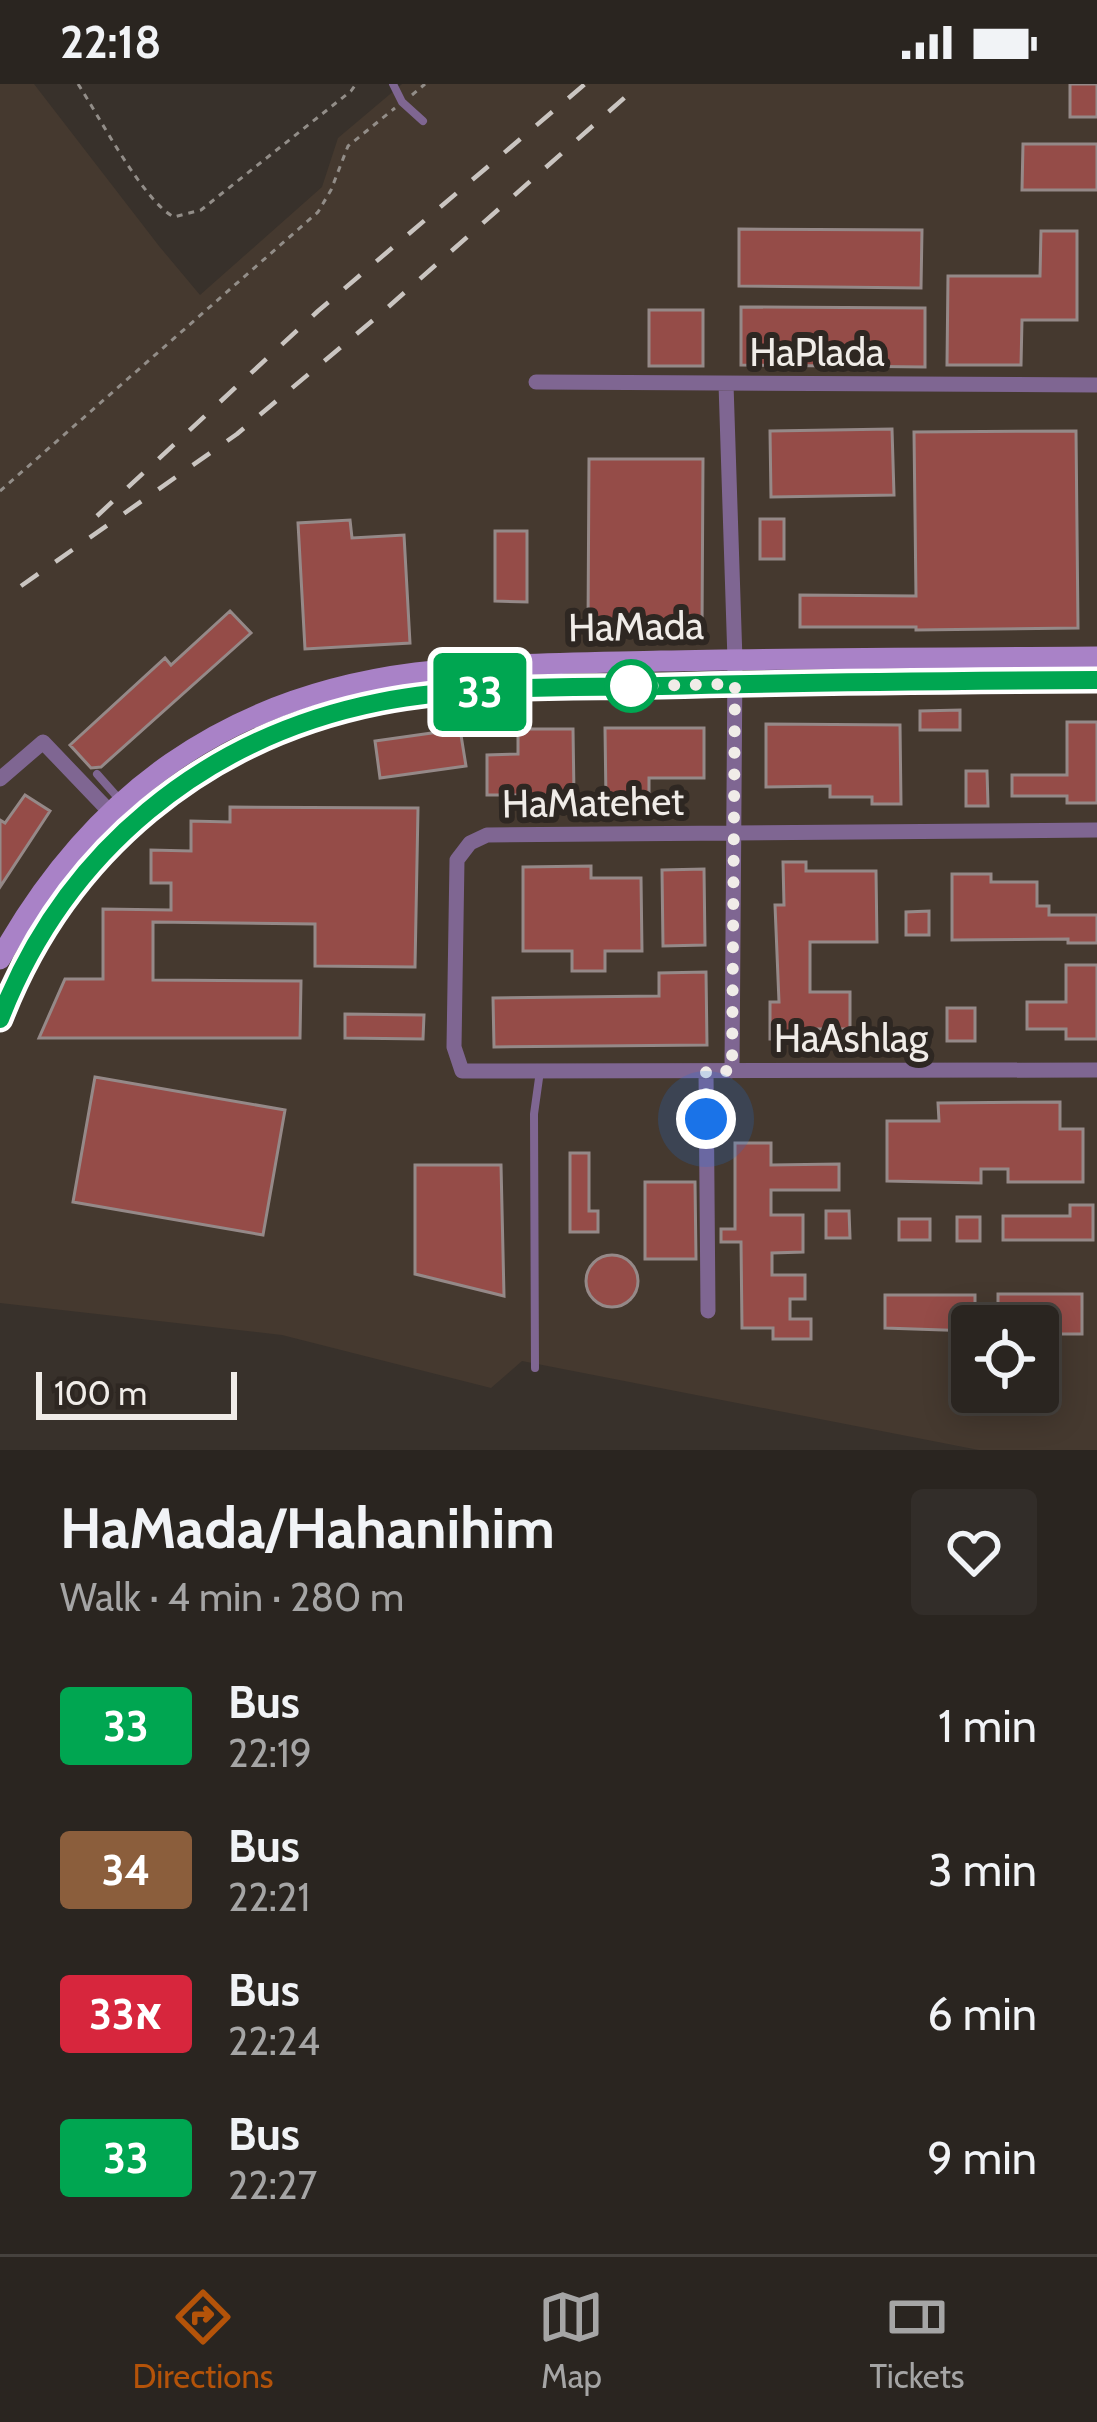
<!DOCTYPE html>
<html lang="en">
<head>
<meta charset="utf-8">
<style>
	:root { --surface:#2a2520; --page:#322d29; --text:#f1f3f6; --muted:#a5a5a5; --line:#46423e; --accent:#b45309 }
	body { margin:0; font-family:Cabin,Heebo,sans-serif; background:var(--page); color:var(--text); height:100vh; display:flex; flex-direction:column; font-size:45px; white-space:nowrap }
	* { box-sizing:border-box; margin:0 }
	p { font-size:39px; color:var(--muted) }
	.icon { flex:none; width:66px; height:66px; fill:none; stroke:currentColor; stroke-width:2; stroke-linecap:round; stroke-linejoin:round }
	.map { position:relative; height:1366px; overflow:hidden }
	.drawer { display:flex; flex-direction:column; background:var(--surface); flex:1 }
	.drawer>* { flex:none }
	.badge { padding:0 24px; border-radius:9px; font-size:42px; line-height:78px }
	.buttons { position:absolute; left:951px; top:1221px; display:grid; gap:24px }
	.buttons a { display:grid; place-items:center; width:108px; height:108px; border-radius:12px; background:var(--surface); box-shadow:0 6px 30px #0003,0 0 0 3px var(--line); font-size:60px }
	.scale { position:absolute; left:36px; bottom:30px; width:201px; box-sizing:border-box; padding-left:12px; border:6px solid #f0ece8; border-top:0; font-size:33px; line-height:42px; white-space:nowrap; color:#f0ece8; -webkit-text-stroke:9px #2e2722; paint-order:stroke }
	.you { position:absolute; width:60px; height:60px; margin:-30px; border:9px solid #fff; border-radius:50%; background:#1a73e8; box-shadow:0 0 0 18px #1a73e833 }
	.map>.badge { position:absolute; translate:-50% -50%; box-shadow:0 0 0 6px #fff }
	.round { display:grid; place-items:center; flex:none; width:126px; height:126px; border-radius:12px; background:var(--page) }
	.summary { display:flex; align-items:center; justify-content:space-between; height:204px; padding:0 60px }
	h1 { font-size:57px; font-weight:800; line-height:90px }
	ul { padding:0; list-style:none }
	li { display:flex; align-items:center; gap:36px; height:144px; padding:0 60px }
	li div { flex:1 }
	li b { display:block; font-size:45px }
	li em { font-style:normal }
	li .badge { min-width:132px; font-weight:700; text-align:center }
	.status { display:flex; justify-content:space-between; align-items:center; height:84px; padding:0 60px; background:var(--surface); direction:ltr }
	.status svg { height:33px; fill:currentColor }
	.menu { display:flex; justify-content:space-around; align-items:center; height:168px; border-top:3px solid var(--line); background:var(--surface); font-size:33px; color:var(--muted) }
	.menu a { display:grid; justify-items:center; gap:6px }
	.menu .selected { color:var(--accent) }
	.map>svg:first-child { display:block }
	.built { fill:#45392f; fill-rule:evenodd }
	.building { fill:#954c48; stroke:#958988; stroke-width:3 }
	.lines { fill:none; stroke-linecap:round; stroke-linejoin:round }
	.path { stroke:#928d88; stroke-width:3; stroke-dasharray:6 6; stroke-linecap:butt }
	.lane { stroke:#7f6692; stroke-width:8 }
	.street { stroke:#7f6692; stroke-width:15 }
	.secondary { stroke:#a982c7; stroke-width:21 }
	.rail { stroke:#cac5c1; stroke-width:4.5; stroke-dasharray:21 21; stroke-linecap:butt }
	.line-casing { stroke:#fff; stroke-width:27 }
	.line { stroke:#00a651; stroke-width:18 }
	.walk { stroke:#f0ece8; stroke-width:12; stroke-dasharray:0 21.6 }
	.stop-dot { fill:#fff; stroke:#00a651; stroke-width:6 }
	.labels { text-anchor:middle; stroke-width:12; stroke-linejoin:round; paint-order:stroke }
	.street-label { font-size:39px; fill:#f0ece8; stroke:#2e2722 }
</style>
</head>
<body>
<div class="status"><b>22:18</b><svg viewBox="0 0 49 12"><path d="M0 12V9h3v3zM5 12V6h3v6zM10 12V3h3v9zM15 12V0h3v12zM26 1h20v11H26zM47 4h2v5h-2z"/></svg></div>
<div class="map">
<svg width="1097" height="1366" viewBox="0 0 1097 1366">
	<rect width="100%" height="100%" fill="#38312b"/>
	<path class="built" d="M0 0H34L159 162 200 211 322 103 338 54 402 0H1097V1366H979L522 1277 491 1304 282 1251 0 1219ZM972 1242H1038V1308H972Z"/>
	<path class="building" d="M1070 0H1097V33H1070Z
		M1023 60H1097V106H1022Z
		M739 145 922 146 921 204 739 202Z
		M1041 147H1077V236H1022L1021 281H947L948 192H1040Z
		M741 223 925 224V283L741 281Z
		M649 226H703V282H649Z
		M892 345 894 411 771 413 770 347Z
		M1076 347 1078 544 916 546V543H800V511L916 512 914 348Z
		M589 375H703L702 547 588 546Z
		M760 435H784V475H760Z
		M350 436 352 454 404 451 410 559 305 565 298 439Z
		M495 447H527V518L495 517Z
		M230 527 251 549 101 683 91 684 70 661 165 574 171 581Z
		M960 626V646H920V627Z
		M1067 638H1097V719H1067V712H1012V691H1067Z
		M766 640 900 641 901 720H872V713H830V702L766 703Z
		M605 644H704V694H649V715L606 716Z
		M460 645 466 682 380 694 375 657Z
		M518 645H573L574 711H487V671L518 670Z
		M966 687H987L988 722H966Z
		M25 711 50 727 0 803V736L5 739Z
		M230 723 418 724 415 883 315 882V840L153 838V896L301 897 300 954H39L65 895H103V825L171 826V799H151V766L191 767V737L230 738Z
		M783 778H806V787H876L877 858H810V908H850V945H810V955H770V918H779L775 821H784Z
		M591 782V794H641L642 867H605V887H572V867H523V783Z
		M704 785 705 861 663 862 662 786Z
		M952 790H991V798H1037V822H1049V831H1097V859H1068V855L952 856Z
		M929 827V851H906V828Z
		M1066 881H1097V955H1066V945H1027V918H1066Z
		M706 888 707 961 494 963 493 914 659 912V889Z
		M947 924H975V957H947Z
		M345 930 424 931 423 955 345 954Z
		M95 993 285 1026 263 1151 73 1118Z
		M1060 1018V1045H1083V1098H1008V1085H981V1099L887 1097V1037H939L938 1019Z
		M735 1059H771V1081L839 1080V1106H771V1131H803V1168L772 1169V1191H805V1215H790V1235H811V1255H773V1244H742L741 1158H721V1145H735Z
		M570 1069H589V1127H598V1148H570Z
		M415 1081H501L504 1212 415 1190Z
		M645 1098H695L696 1175H645Z
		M1070 1121H1093V1156H1003V1132H1070Z
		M826 1127H849L850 1154H826Z
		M957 1133H980V1157H957Z
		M899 1135H930V1156H899Z
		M586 1197a26 26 0 1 1 52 0a26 26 0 1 1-52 0Z
		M998 1210H1082V1250H1038V1242H998Z
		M885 1211H975V1242H972V1247L885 1244Z"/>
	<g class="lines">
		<path class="path" d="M78 0C99 32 143 117 174 133L201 126 351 7 356 0
			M412 11 425 0
			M0 407 318 128 331 106 348 62 395 24"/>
		<path class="lane" d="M393 0 402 18 423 37
			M97 690 120 716
			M535 1284 534 1030 540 987"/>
		<path class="street" d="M536 298 1097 301
			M726 300 735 576 732 987
			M0 695 43 658 110 728
			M1097 746 487 751 470 759 457 776 454 963 462 987 1097 986
			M706 987 708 1227"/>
		<path class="secondary" d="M0 875C92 710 226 613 416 589 497 579 579 579 661 577 806 574 952 574 1097 573
			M0 935C65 767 204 653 380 618 476 599 582 603 679 601 818 598 958 597 1097 596"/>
		<path class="rail" d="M97 432 318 227 585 0
			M21 502 237 350 378 232 640 0"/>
	</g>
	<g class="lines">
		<defs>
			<path id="line" d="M0 935C65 767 204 653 380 618 472 600 568 604 661 602 806 598 952 597 1097 596"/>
		</defs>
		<use href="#line" class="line-casing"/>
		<use href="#line" class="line"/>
		<path class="walk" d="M631 602 735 600 732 987H706V1035"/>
	</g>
	<circle class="stop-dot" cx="631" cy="602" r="24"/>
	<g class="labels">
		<g class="street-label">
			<text x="817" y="282">HaPlada</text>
			<text transform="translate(636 542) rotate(-1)" y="14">HaMada</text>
			<text transform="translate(593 718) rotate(-1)" y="14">HaMatehet</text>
			<text x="851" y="968">HaAshlag</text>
		</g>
	</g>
</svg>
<div class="buttons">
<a><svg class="icon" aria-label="locate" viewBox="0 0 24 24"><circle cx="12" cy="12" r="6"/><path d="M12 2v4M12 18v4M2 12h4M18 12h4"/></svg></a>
</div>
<div class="scale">100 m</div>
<div class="you" style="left:706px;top:1035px"></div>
<b class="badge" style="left:480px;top:608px;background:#00a651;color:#fff">33</b>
</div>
<section class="drawer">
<div class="summary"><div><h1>HaMada/Hahanihim</h1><p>Walk · 4 min · 280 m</p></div><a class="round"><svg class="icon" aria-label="heart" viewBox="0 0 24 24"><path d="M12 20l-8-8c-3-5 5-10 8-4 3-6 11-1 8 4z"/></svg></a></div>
<ul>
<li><span class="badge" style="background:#00a651;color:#fff">33</span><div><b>Bus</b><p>22:19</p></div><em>1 min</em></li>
<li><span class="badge" style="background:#8b5e3c;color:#fff">34</span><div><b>Bus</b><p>22:21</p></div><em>3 min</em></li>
<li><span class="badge" style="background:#d7263d;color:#fff">33א</span><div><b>Bus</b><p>22:24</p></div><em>6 min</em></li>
<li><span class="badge" style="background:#00a651;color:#fff">33</span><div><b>Bus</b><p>22:27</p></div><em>9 min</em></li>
</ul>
</section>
<nav class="menu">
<a class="selected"><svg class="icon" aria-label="directions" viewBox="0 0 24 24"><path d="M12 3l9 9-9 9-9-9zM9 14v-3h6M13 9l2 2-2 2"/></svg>Directions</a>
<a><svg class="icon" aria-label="map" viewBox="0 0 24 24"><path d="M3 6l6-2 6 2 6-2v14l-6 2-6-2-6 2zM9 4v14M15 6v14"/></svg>Map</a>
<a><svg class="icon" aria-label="tickets" viewBox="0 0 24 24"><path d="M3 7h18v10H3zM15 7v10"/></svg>Tickets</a>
</nav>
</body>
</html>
